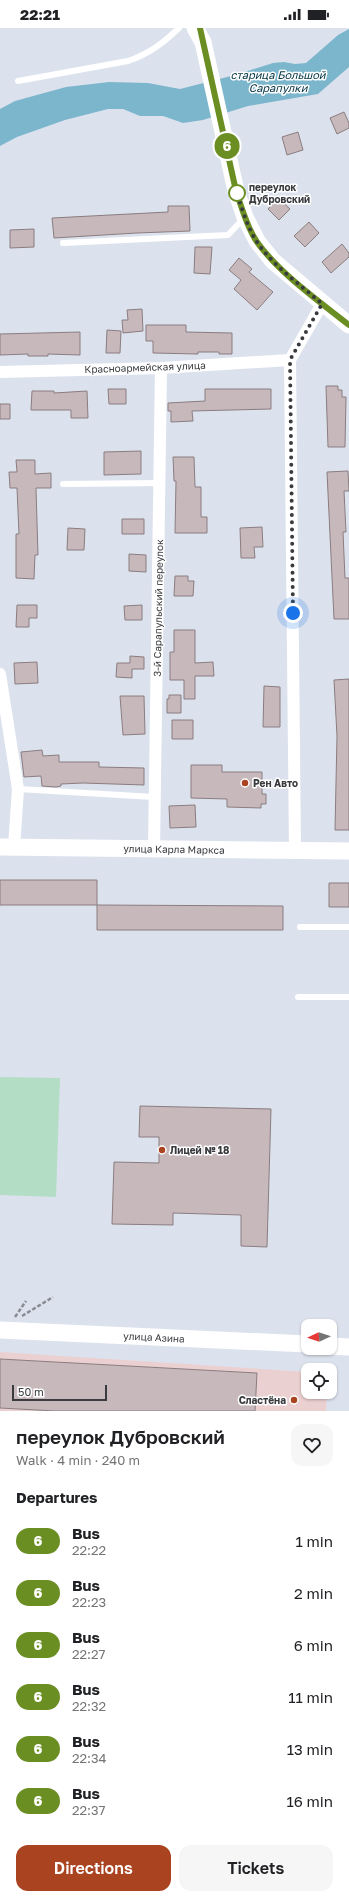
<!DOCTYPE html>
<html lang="en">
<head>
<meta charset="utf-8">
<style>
	:root { --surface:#fff; --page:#f6f6f6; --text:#202124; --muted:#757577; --accent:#aa4320 }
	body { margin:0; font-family:"Golos Text",sans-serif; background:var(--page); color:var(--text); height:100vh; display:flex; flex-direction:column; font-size:15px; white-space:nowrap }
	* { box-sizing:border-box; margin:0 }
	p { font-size:13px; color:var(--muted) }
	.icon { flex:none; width:22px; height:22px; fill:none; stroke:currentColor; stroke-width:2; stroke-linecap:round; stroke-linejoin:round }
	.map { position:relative; height:1383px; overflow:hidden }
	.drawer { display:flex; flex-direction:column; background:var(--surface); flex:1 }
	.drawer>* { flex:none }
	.badge { padding:0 8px; border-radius:13px; font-size:14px; line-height:26px }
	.needle { width:26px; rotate:266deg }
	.buttons { position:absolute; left:301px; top:1291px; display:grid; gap:8px }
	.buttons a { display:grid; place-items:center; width:36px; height:36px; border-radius:8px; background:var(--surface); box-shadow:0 1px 3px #0004; font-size:20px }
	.scale { position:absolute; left:12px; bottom:10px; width:95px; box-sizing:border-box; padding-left:4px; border:2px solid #393b3f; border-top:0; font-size:11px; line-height:14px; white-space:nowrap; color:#393b3f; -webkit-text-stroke:3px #fff; paint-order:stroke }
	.you { position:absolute; width:20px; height:20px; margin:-10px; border:3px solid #fff; border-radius:50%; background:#1a73e8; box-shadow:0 0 0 6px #1a73e833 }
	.map>.badge { position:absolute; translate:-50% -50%; box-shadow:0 0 0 2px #fff }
	h2 { padding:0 16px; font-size:15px; line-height:36px }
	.round { display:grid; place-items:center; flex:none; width:42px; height:42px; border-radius:12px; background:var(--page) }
	.head { display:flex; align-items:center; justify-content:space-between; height:68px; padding:0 16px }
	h1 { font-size:19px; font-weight:600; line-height:30px }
	.primary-button { display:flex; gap:8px; margin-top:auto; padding:8px 16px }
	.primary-button a { flex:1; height:46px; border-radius:12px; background:var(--accent); color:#fff; font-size:16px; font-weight:600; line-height:46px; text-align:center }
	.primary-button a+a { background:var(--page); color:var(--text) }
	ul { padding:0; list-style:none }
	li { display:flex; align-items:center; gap:12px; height:52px; padding:0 16px }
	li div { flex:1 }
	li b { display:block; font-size:15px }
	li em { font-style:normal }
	li .badge { min-width:44px; font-weight:700; text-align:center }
	.status { display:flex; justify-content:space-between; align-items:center; height:28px; padding:0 20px; background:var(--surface); direction:ltr }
	.status svg { height:11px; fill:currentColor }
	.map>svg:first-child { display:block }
	.industrial { fill:#ebd0d1 }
	.green { fill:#b3ddc5 }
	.water { fill:#7cb6cd }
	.building { fill:#c6b8bb; stroke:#8a7d80 }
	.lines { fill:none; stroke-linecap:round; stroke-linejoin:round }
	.path { stroke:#888c93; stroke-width:2.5; stroke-dasharray:4 2; stroke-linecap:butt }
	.lane { stroke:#fff; stroke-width:6 }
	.street { stroke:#fff; stroke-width:12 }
	.secondary { stroke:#fff; stroke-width:17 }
	.line-casing { stroke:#fff; stroke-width:9 }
	.line { stroke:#6b8e23; stroke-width:6 }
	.walk { stroke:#393b3f; stroke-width:4; stroke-dasharray:0 7.2 }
	.stop-dot { fill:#fff; stroke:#6b8e23; stroke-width:2 }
	.poi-dot { fill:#aa4320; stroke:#fff; stroke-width:1.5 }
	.labels { text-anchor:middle; stroke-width:3; stroke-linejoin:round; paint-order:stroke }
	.stop-label { font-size:10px; font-weight:bold; fill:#393b3f; stroke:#fff; text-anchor:start }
	.street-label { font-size:10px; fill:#393b3f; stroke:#fff }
	.poi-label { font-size:10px; font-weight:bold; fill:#393b3f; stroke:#fff; text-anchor:start }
	.water-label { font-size:11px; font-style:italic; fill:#003445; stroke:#fff }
</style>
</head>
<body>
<div class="status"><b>22:21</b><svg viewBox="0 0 49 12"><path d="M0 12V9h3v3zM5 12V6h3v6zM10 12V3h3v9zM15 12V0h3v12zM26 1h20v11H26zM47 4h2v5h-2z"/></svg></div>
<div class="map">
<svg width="349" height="1383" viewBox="0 0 349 1383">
	<rect width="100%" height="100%" fill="#dce2ed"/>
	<path class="industrial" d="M0 1324 308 1344V1364H327L326 1383H0Z"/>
	<path class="green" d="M0 1049 60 1050 56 1169 0 1167Z"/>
	<path class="water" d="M349 1V39L318 66 248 78 203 92 183 95 163 88H140L123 81H108L65 92 17 109 0 118V81L15 73 66 59 109 54 148 55 180 61 235 47 273 35 284 34 295 36 306 35 338 7Z"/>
	<path class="building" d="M344 84 349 95V100L337 106 330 90Z
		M298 104 303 122 287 127 282 109Z
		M278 170 290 181 279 192 268 181Z
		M168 178H189L190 203 137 205 54 210 52 190 168 184Z
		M309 194 319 205 305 219 294 208Z
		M34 201V219L10 220V202Z
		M342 216 349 225V229L331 245 322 234Z
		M195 219H212L210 246 194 245Z
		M239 230 252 241 249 244 273 264 257 282 234 261 241 252 229 242Z
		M142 281 143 303 123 305 122 292H128L127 282Z
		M146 297H186V304L232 305V326H219V324H198V326L153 325V313H146Z
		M107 302 121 303 120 325H106Z
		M80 304V327L48 326V328H28V326L0 327V306Z
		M326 358H338V362H342V369H346L345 419H328Z
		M108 361H126V376H109Z
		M205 361H271V381L192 383 193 393 171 394V383H168V375L205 373Z
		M32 363H54V365L87 363 88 390H71V382H31Z
		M0 376H10V391H0Z
		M141 423V446L104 447V424Z
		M173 429H194L195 459H201V489H207V505H175L176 453H174Z
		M16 432H35V446L51 445V460H36L38 527H35L34 551 16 550V506H19L17 460H10L9 444H17Z
		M348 443 349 463H344L346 504H343L345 550H349V591H334L327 444Z
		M122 491H144V506H122Z
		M262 499 263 519H254L255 530H241L240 500Z
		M68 500 85 501 84 522H67Z
		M129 526 146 527V544L129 543Z
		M175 548H188V553H194L193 568H174Z
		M17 577H37V590H29V599H16Z
		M142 577V592H125L124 578Z
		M174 602H195V635L213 634 214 648H195V671H184V652H170V624H174Z
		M130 628 144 629V641H132V650L116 649 117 635H130Z
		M37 634 38 655 15 656 14 635Z
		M349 651V802H335L337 708 334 652Z
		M264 658 280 659V699H263Z
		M169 667H181V685H167V671H169Z
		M120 668H144L145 706 123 707Z
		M172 692H193V711H172Z
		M42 722 43 728 59 727V734H99V739L144 740V757L83 755 61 756V758L56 759 42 758 41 748 24 749 21 724Z
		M191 737H222V744H262V766H266V776H261V780L227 779V771L191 770Z
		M195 777 196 799 170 800 169 778Z
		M0 852H97V877H0Z
		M329 855H349V879H329Z
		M97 877 283 878V902H97Z
		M140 1078 271 1081 267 1219 241 1218V1187L173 1185V1197L112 1196 114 1134 159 1135V1109H139Z
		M0 1331 257 1345 255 1383H55L0 1380Z"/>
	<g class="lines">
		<path class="path" d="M22 1288 53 1269
			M15 1289 26 1273"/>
		<path class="lane" d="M18 53 128 33C149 26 163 15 179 0
			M63 215 228 207 244 190
			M63 456 160 455
			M18 761 154 769
			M300 899H349
			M298 969H349"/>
		<path class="street" d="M0 344 161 340 290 332
			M0 646 18 761 14 819
			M154 821 161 340
			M295 822 290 332 322 276"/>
		<path class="secondary" d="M195 0 203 14 236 163 245 189 257 213 273 233 349 297
			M0 819 349 823
			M0 1302 308 1316
			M330 1318 349 1319"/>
	</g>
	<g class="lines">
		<defs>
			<path id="line" d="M200 0 236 163C242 180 247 200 257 214 280 246 319 273 349 297"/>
		</defs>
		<use href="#line" class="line-casing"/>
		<use href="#line" class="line"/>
		<path class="walk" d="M237 165 236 163C242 180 247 199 257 214 274 239 300 256 322 276L290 332 293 585"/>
	</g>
	<circle class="stop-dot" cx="237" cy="165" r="8"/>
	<g class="poi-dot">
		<circle cx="245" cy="755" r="4"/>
		<circle cx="162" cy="1122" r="4"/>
		<circle cx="294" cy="1372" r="4"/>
	</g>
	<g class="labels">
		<g class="stop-label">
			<text x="249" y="163">переулок<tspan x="249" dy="12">Дубровский</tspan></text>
		</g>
		<g class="street-label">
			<text transform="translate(145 339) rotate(-2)" y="4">Красноармейская улица</text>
			<text transform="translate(158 580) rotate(-89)" y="4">3-й Сарапульский переулок</text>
			<text transform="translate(174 821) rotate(1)" y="4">улица Карла Маркса</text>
			<text transform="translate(154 1309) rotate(3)" y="4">улица Азина</text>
		</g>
		<g class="poi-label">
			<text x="253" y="759">Рен Авто</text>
			<text x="170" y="1126">Лицей № 18</text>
			<text x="286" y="1376" text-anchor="end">Сластёна</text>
		</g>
		<g class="water-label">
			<text x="278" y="51">старица Большой<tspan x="278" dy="13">Сарапулки</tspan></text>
		</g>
	</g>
</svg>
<div class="buttons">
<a><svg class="needle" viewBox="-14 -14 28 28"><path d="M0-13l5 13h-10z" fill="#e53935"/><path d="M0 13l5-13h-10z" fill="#757577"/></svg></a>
<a><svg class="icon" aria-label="locate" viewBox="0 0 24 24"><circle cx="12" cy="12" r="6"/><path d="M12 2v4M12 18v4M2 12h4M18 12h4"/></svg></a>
</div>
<div class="scale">50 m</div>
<div class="you" style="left:293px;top:585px"></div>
<b class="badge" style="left:227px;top:118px;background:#6b8e23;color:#fff">6</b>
</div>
<section class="drawer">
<div class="head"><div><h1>переулок Дубровский</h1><p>Walk · 4 min · 240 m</p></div><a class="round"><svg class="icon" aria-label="heart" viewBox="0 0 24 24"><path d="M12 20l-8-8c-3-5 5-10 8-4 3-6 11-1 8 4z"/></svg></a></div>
<h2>Departures</h2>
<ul>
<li><span class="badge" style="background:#6b8e23;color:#fff">6</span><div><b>Bus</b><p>22:22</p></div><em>1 min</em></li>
<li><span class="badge" style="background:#6b8e23;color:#fff">6</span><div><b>Bus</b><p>22:23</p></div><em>2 min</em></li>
<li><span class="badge" style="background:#6b8e23;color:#fff">6</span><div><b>Bus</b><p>22:27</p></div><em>6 min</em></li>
<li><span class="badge" style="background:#6b8e23;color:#fff">6</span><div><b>Bus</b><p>22:32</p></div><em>11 min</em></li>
<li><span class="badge" style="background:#6b8e23;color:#fff">6</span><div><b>Bus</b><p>22:34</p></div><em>13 min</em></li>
<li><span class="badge" style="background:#6b8e23;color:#fff">6</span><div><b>Bus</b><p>22:37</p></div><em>16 min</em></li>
</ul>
<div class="primary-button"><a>Directions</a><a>Tickets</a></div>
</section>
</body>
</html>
